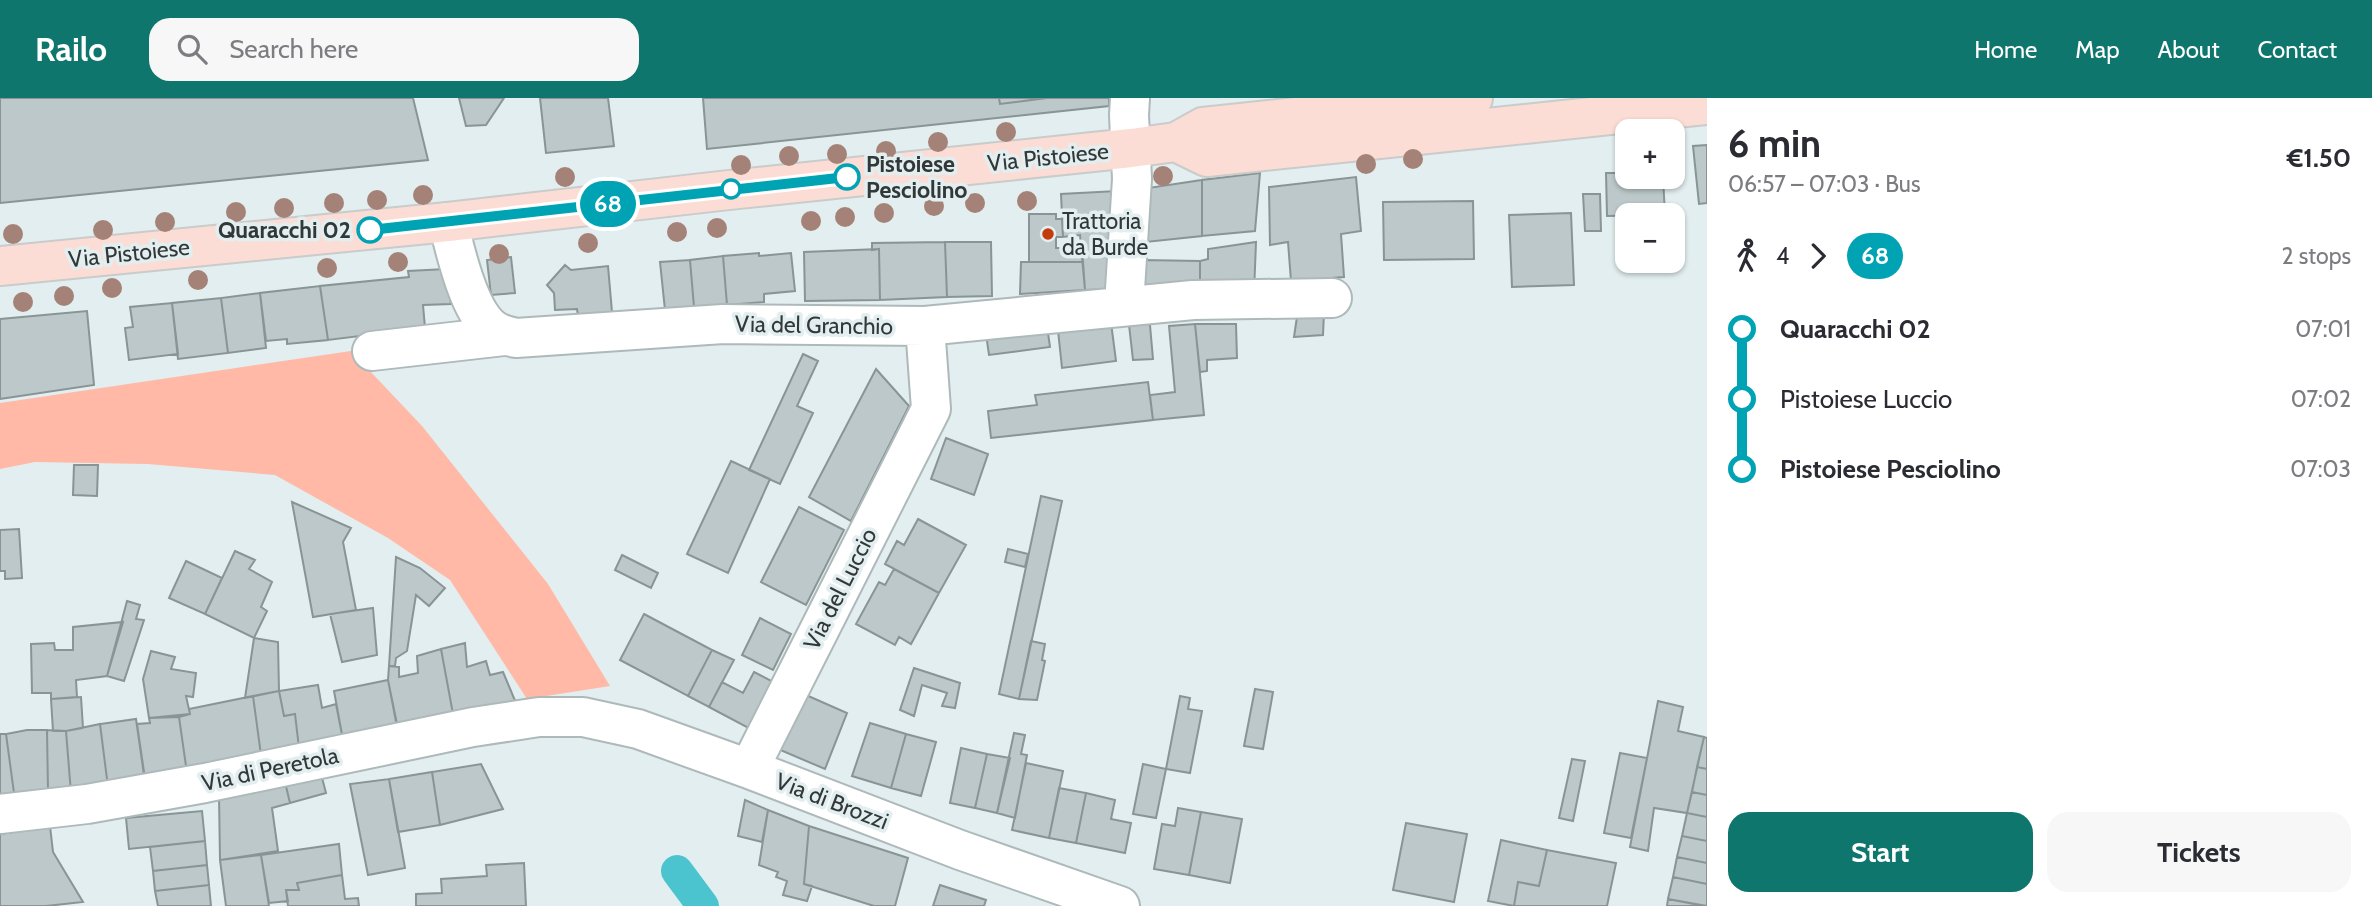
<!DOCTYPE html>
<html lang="en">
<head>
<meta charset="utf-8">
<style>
	:root { --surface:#fff; --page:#f7f7f7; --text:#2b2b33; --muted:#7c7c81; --accent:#0f766e }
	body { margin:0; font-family:Cabin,sans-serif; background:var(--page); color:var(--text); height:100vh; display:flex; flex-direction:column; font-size:26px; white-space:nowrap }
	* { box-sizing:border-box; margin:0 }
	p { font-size:23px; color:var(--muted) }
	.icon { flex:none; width:38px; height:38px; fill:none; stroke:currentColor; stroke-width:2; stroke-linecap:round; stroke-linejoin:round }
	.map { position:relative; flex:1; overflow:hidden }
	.side { display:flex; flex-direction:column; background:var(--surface); width:665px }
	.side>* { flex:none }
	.badge { padding:0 14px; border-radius:23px; font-size:24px; line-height:46px }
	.buttons { position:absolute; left:1615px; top:21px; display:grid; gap:14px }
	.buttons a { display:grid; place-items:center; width:70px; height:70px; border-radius:14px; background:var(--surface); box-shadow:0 2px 5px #0004; font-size:35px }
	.map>.badge { position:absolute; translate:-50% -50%; box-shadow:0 0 0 4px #fff }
	.legs { display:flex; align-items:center; gap:10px; height:77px; padding:0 21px; font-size:23px }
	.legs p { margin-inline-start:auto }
	.head { display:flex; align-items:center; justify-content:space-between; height:119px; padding:0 21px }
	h1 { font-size:38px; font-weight:700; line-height:52px }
	.action { display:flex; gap:14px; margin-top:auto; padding:14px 21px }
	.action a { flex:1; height:80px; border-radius:21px; background:var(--accent); color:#fff; font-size:28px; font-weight:700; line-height:80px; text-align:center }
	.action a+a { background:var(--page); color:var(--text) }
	ul { padding:0 21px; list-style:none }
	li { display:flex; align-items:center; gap:24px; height:70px; font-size:26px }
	li i { display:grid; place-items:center; width:10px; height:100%; margin:0 9px; background:currentColor }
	li i::after { content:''; width:18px; height:18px; margin:-9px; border:5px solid; border-radius:50%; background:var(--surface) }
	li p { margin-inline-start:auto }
	li:first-child i { background:linear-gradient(#0000 50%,currentColor 0) }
	li:last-child i { background:linear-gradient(currentColor 50%,#0000 0) }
	header { display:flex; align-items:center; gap:42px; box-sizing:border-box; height:98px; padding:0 35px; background:var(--accent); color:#fff }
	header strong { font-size:33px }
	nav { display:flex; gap:38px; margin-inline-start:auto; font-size:24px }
	.search { width:490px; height:63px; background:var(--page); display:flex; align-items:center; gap:18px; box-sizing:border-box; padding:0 24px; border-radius:21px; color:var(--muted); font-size:26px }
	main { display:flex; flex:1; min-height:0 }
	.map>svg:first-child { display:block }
	.green { fill:#ffb9a6 }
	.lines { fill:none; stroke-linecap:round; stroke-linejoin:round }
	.canal { stroke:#4cc4cf; stroke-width:32 }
	.building { fill:#bcc8c9; stroke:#899495; stroke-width:2 }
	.minor-casing { stroke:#aeb9ba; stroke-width:42 }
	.major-casing { stroke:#cacbcb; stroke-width:42 }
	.minor { stroke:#fff; stroke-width:38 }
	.major { stroke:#fcddd5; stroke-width:38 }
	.tree { fill:#a58277 }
	.line-1-casing { stroke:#fff; stroke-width:16 }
	.line-1 { stroke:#00a3b4; stroke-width:10 }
	.stop-1-dot { fill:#fff; stroke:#00a3b4; stroke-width:3.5 }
	.poi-dot { fill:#c33b0e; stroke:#e2eeef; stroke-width:2.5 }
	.labels { text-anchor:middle; stroke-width:7; stroke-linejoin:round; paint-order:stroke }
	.street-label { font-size:23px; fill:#323737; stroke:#e2eeef }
	.stop-label { font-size:23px; font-weight:bold; fill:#323737; stroke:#e2eeef; text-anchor:start }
	.poi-label { font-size:23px; fill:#323737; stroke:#e2eeef; text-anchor:start }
</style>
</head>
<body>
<header>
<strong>Railo</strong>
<div class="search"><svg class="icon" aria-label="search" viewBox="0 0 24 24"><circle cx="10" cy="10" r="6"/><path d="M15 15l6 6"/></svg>Search here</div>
<nav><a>Home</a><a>Map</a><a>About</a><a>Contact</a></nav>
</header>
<main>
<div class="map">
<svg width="1707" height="808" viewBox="0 0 1707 808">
	<rect width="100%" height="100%" fill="#e2eeef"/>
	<path class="green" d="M351 253 422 328 548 486 610 588 527 601 450 482 388 440 275 377 148 366 35 364 0 371V305Z"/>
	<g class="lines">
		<path class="canal" d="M677 773 703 808"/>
	</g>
	<path class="building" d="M0 0H413L428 62 0 105Z
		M459 0H504L486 27 466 28Z
		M540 0H608L614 48 546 55Z
		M703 0H999L1000 6 1047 0H1109V8L707 51Z
		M999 0H1047L1000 6Z
		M1707 47V105L1699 106 1693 48Z
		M1260 75 1255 133 1202 138V82Z
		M1606 75H1628V79H1663L1665 117 1607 118Z
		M1356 79 1361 133 1341 136 1344 179 1291 183 1288 144 1270 147 1269 89Z
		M1202 82V138L1146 144 1148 90Z
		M1117 93 1114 191 1085 192 1080 137 1063 139 1061 96Z
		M1583 96H1600L1601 133H1585Z
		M1473 103 1474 161 1384 162 1383 104Z
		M1571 115 1574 187 1512 189 1509 117Z
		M1029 116H1056V121H1062L1063 139H1056V150H1082L1083 164H1029Z
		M945 144H991L992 198 947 199Z
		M945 144 947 199 880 202 879 151 872 152V145Z
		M1256 144 1254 195H1200V163L1208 161V151Z
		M879 151 880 202 805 203 804 154Z
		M759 155V158L791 155 795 193 764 196V204L727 207 723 158Z
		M723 158 727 207 694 209 690 162Z
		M511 159 515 195 491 197 487 162Z
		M690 162 694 209 665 212 660 164Z
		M1142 162 1200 163V195H1142Z
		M1021 164H1083L1085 192 1020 196Z
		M565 167 571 172 608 168 612 214 578 218 577 211 555 212 554 195 547 187Z
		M446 171 451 206 423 207 425 230 328 242 320 188 409 179 408 173Z
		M320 188 328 242 287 246V241L266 243 260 195Z
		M260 195 266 250 228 255 221 200Z
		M221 200 228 255 178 261 172 205Z
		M172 205 178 256 129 262 125 230 133 229 130 209Z
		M1298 212 1324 214 1323 237 1294 239Z
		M87 213 94 287 0 301V221Z
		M1149 216 1153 261 1133 262 1128 218Z
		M1110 217 1116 263 1062 270 1057 223Z
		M1195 226H1236L1237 260 1207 262V273L1200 274Z
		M1195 226 1204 317 1153 322 1150 297 1175 294 1169 228Z
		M1047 228 1050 249 989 257 986 236Z
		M803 256 818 263 797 308 813 315 780 386 749 372Z
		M876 271 909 308 851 423 809 399Z
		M1148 284 1153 322 991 340 988 313 1037 307 1035 297Z
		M946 340 988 356 974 397 931 381Z
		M731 363 770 381 728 475 687 456Z
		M74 367H98L97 398 73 397Z
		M1041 398 1062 403 1019 601 999 596Z
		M292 404 351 430 343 444 356 512 313 519Z
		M799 409 844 432 806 507 761 484Z
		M918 421 966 447 939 495 885 466 897 443 904 447Z
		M19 431 22 480 5 481V473H0V432Z
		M1008 451 1028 456 1025 469 1005 464Z
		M235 453 255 462 249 471 272 484 261 509 267 513 254 540 205 516Z
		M622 457 658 475 651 490 615 472Z
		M396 459 420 470 445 490 429 508 416 497 407 553 396 560 395 568H389Z
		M186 463 222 480 205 516 169 500Z
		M894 471 939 495 911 546 899 539 895 547 856 526 879 484 885 487Z
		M127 503 140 507 136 521 144 522 124 583 107 578Z
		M373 510 377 557 342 564 330 516Z
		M644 516 712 552 688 598 620 562Z
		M760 520 791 536 773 572 742 557Z
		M123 524 107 578 76 582 77 599 51 601V595H32L31 546 54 545 55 552H73V529Z
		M254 540 278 544 279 593 245 600Z
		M1031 543 1045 546 1042 562 1045 563 1037 602 1019 601Z
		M465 545 467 569 486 563 490 577 503 574 516 605 453 616 441 551Z
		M441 551 453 616 397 629 388 582 389 568 399 569V579L418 575 417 558Z
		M712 552 734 562 709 609 688 598Z
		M151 553 175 559 171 571 196 575 193 599 186 598 190 616 149 620 143 581Z
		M914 570 960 585 955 610 942 608 947 595 922 587 914 618 900 612Z
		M754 574 781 588 756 634 709 609 722 584 743 595Z
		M388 582 398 631 343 642 334 593Z
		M318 587 322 610 336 606 343 642 299 650 295 616 284 618 279 593Z
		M1255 591 1273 594 1263 651 1244 648Z
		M279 593 284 618 295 616 299 650 261 657 253 598Z
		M806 597 847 615 825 671 778 651Z
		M253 598 261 657 187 675 179 619 190 616 189 611Z
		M1180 598 1190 600 1188 611 1202 613 1190 675 1166 671Z
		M81 599 83 630 66 633H53L51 601Z
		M1658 603 1683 609 1678 633 1704 639 1687 715 1654 710 1648 753 1630 749Z
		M179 619 187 675 145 681 137 626 150 625 149 620Z
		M136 621 145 684 108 689 100 626Z
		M870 625 906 636 891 690 852 678Z
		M100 626 108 689 71 695 66 633Z
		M27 632H47L48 693 14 695 6 636Z
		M47 632 66 633 71 695 48 693Z
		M1014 635 1025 637 1021 656 1027 657 1015 720 997 715Z
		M0 636H6L14 695 0 697Z
		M906 636 936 644 921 698 891 690Z
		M1704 639 1707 640V671L1697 669Z
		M961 650 987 656 975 710 950 705Z
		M1620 655 1647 660 1631 740 1604 735Z
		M987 656 1010 660 997 715 975 710Z
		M1572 661 1585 663 1573 723 1559 720Z
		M1026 665 1063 673 1049 740 1012 732Z
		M481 666 503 711 440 727 432 674Z
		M1143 666 1166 671 1156 720 1133 716Z
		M1697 669 1707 671V697L1692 694Z
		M320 672 326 695 290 705 284 680Z
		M432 674 440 727 398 734 389 681Z
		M284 680 290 705 272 710 278 753 220 762 219 698Z
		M389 681 405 770 368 777 350 686Z
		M1059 690 1086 695 1076 745 1049 740Z
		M1692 694 1707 697V719L1687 715Z
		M1086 695 1115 702 1111 721 1131 725 1125 755 1076 745Z
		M745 702 768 712 762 744 738 738Z
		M1178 710 1201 714 1189 777 1154 771 1162 726 1175 728Z
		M768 712 809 728 804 786 812 788 807 803 783 797 787 783 776 779 778 774 759 767Z
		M202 713 205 743 129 751 126 720Z
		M1201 714 1242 721 1230 785 1189 777Z
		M1687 715 1707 719V743L1682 738Z
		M1406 725 1467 736 1454 804 1393 792Z
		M50 728 53 754 83 804 46 808H0V736Z
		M809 728 908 760 895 808H874L804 786Z
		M1682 738 1707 743V765L1677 759Z
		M1501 742 1547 752 1539 788 1518 784 1514 808 1488 803Z
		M205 743 207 767 153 773 150 749Z
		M339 746 342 777 297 785 299 792H286L288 803 269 805 261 757Z
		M1547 752 1616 765 1607 808H1514L1518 784 1539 788Z
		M261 757 269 808H226L220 762Z
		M1677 759 1707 765V786L1673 779Z
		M524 765 526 808H416V796L442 795 441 781 487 778 486 767Z
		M207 767 209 787 155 793 153 773Z
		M342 777 345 801 358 800 359 808H288L286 792H299L297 785Z
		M1673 779 1707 786V808L1668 801Z
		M209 787 211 808H158L155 793Z
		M940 787 986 802 984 808H933Z
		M1668 801 1704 808H1667Z"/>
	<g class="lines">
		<defs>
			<path id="minor" d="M448 124C455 152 468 211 491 230 498 236 507 238 516 240L723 226 925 228 1193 202 1332 200
				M1124 207 1132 81 1129 17 1130 0
				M372 253 504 238
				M749 671 931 311 925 228
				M0 716 87 706 205 685 473 629 539 619H583L638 631 749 671 960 752 1120 808"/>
			<path id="major" d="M1176 44 1207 59 1707 7
				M0 168 448 124 729 92 1131 50 1176 44 1203 29 1473 0"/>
		</defs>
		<use href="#minor" class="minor-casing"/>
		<use href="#major" class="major-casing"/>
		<use href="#minor" class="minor"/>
		<use href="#major" class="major"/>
	</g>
	<g class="tree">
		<circle cx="1006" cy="34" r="10"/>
		<circle cx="938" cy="44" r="10"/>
		<circle cx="886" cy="53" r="10"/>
		<circle cx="837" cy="56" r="10"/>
		<circle cx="789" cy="58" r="10"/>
		<circle cx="1413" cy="61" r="10"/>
		<circle cx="1366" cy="66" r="10"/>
		<circle cx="741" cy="67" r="10"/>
		<circle cx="1163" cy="78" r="10"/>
		<circle cx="565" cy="79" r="10"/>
		<circle cx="423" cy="97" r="10"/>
		<circle cx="377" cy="102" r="10"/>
		<circle cx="1027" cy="103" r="10"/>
		<circle cx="334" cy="105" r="10"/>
		<circle cx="975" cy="105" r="10"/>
		<circle cx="934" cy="108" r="10"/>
		<circle cx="284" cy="110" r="10"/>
		<circle cx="236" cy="114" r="10"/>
		<circle cx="884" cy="115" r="10"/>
		<circle cx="845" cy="119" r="10"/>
		<circle cx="811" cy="123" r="10"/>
		<circle cx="165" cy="124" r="10"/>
		<circle cx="717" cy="130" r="10"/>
		<circle cx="103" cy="132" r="10"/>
		<circle cx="677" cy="134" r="10"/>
		<circle cx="13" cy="136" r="10"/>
		<circle cx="588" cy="145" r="10"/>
		<circle cx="499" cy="156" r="10"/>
		<circle cx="398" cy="164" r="10"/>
		<circle cx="327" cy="170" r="10"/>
		<circle cx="198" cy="182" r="10"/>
		<circle cx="112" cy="190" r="10"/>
		<circle cx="64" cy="198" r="10"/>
		<circle cx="23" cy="204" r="10"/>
	</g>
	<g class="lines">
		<defs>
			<path id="line-1" d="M370 132 847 79"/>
		</defs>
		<use href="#line-1" class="line-1-casing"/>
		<use href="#line-1" class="line-1"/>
	</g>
	<g class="stop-1-dot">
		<circle cx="847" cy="79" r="12"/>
		<circle cx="731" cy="91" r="9"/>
		<circle cx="370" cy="132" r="12"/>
	</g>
	<circle class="poi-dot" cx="1048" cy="136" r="7"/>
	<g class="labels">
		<g class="street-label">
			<text transform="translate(1048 59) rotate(-6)" y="8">Via Pistoiese</text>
			<text transform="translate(129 155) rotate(-6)" y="8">Via Pistoiese</text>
			<text transform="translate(814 227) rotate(1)" y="8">Via del Granchio</text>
			<text transform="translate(840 491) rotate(-63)" y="8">Via del Luccio</text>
			<text transform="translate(270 671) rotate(-12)" y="8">Via di Peretola</text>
			<text transform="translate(832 703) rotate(21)" y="8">Via di Brozzi</text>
		</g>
		<g class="stop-label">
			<text x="866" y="74">Pistoiese<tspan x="866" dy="26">Pesciolino</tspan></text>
			<text x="351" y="140" text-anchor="end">Quaracchi 02</text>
		</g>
		<g class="poi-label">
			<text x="1062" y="131">Trattoria<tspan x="1062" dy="26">da Burde</tspan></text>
		</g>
	</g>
</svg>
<div class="buttons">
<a>+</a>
<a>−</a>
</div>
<b class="badge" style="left:608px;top:106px;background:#00a3b4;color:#fff">68</b>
</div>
<section class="side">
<div class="head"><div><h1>6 min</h1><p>06:57 – 07:03 · Bus</p></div><b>€1.50</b></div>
<div class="legs"><svg class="icon" aria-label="walk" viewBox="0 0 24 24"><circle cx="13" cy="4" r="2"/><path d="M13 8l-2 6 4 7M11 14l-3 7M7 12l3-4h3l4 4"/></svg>4<svg class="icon" aria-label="forward" viewBox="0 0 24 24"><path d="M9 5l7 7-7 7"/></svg><b class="badge" style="background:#00a3b4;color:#fff">68</b><p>2 stops</p></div>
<ul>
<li><i style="color:#00a3b4"></i><b>Quaracchi 02</b><p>07:01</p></li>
<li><i style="color:#00a3b4"></i><span>Pistoiese Luccio</span><p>07:02</p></li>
<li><i style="color:#00a3b4"></i><b>Pistoiese Pesciolino</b><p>07:03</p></li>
</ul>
<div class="action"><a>Start</a><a>Tickets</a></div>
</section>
</main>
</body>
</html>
